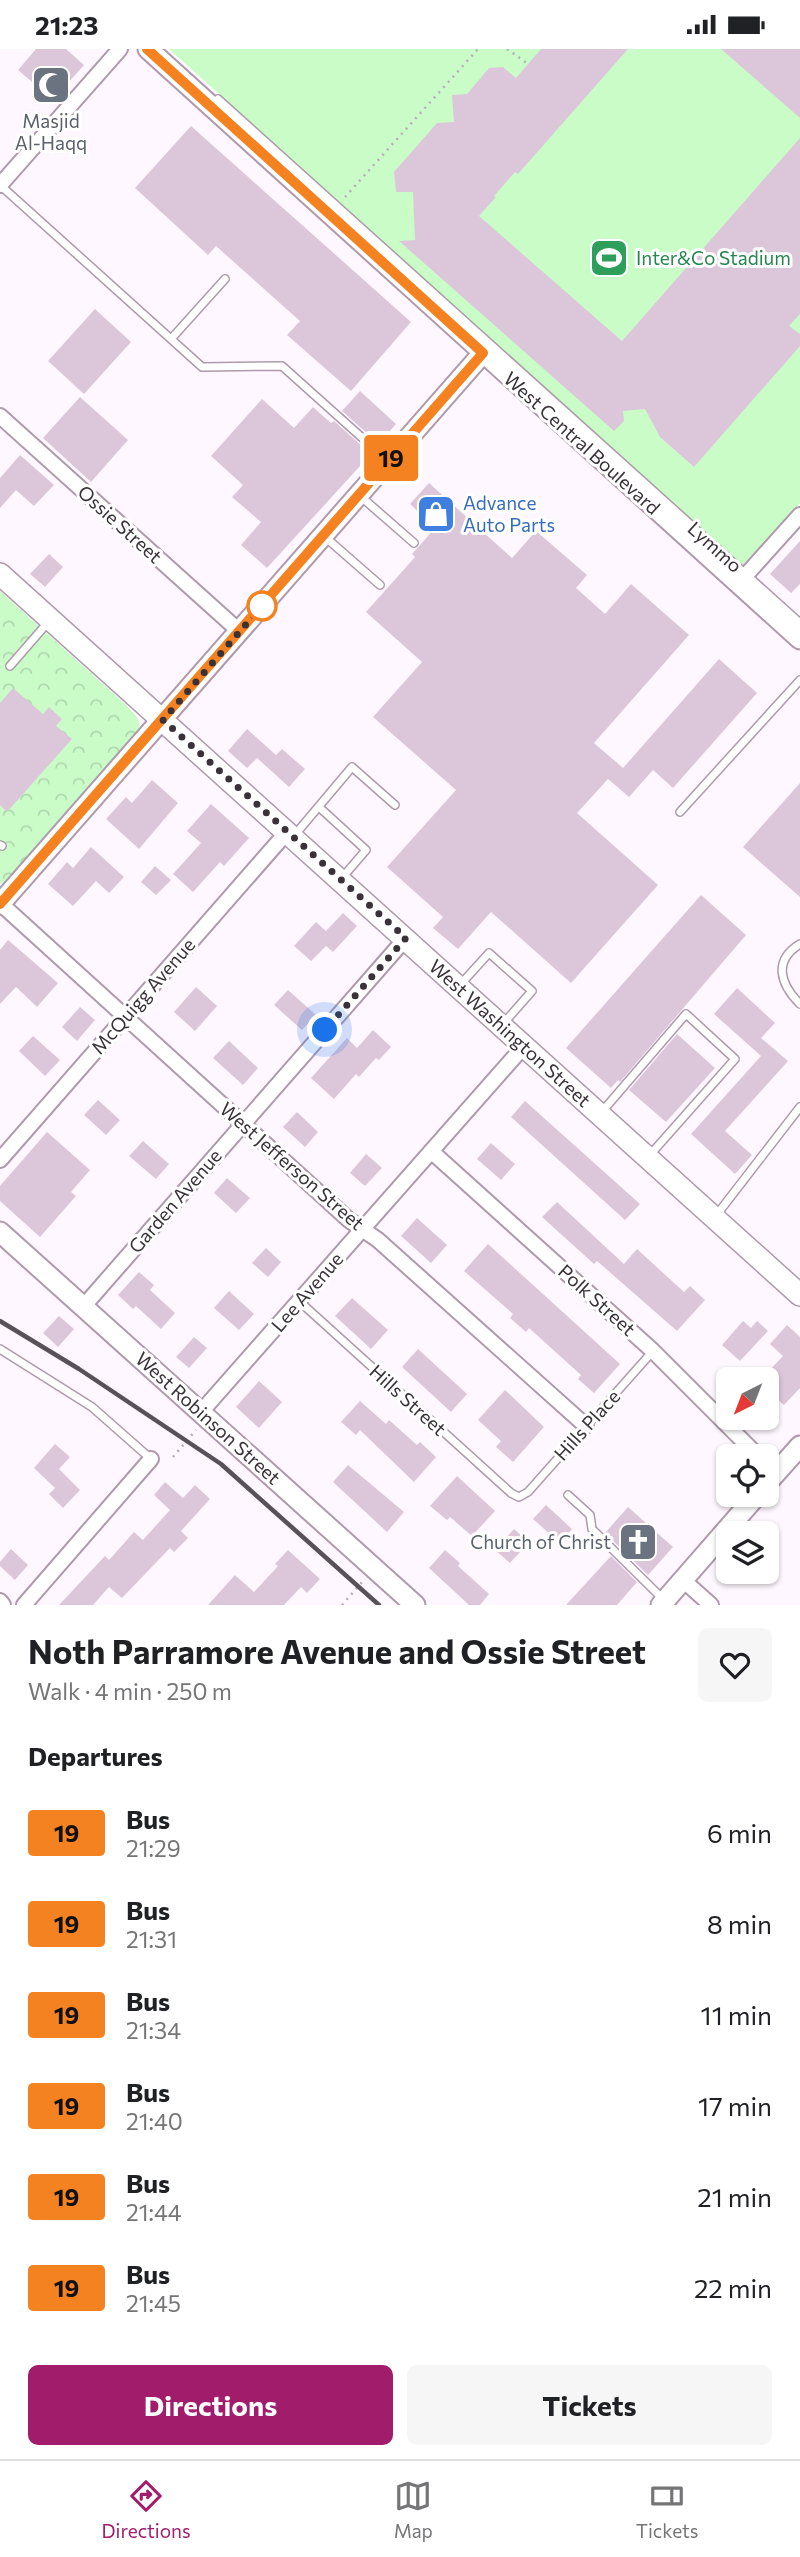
<!DOCTYPE html>
<html lang="en">
<head>
<meta charset="utf-8">
<style>
	:root { --surface:#fff; --page:#f6f6f6; --text:#202124; --muted:#757577; --line:#e0e0e0; --accent:#a11c6a }
	body { margin:0; font-family:Commissioner,sans-serif; background:var(--page); color:var(--text); height:100vh; display:flex; flex-direction:column; font-size:26px; white-space:nowrap }
	* { box-sizing:border-box; margin:0 }
	p { font-size:23px; color:var(--muted) }
	.icon { flex:none; width:38px; height:38px; fill:none; stroke:currentColor; stroke-width:2; stroke-linecap:round; stroke-linejoin:round }
	.map { position:relative; height:1556px; overflow:hidden }
	.side { display:flex; flex-direction:column; background:var(--surface); flex:1 }
	.side>* { flex:none }
	.badge { padding:0 14px; border-radius:5px; font-size:24px; line-height:46px }
	.needle { width:46px; rotate:222deg }
	.fabs { position:absolute; left:716px; top:1318px; display:grid; gap:14px }
	.fabs a { display:grid; place-items:center; width:63px; height:63px; border-radius:10px; background:var(--surface); box-shadow:0 2px 5px #0004; font-size:35px }
	.you { position:absolute; width:35px; height:35px; margin:-18px; border:5px solid #fff; border-radius:50%; background:#1a73e8; box-shadow:0 0 0 10px #1a73e833 }
	.map>.badge { position:absolute; translate:-50% -50%; box-shadow:0 0 0 4px #fff }
	h2 { padding:0 28px; font-size:26px; line-height:63px }
	.round { display:grid; place-items:center; flex:none; width:74px; height:74px; border-radius:10px; background:var(--page) }
	.summary { display:flex; align-items:center; justify-content:space-between; height:119px; padding:0 28px }
	h1 { font-size:33px; font-weight:700; line-height:52px }
	.cta { display:flex; gap:14px; margin-top:auto; padding:14px 28px }
	.cta a { flex:1; height:80px; border-radius:10px; background:var(--accent); color:#fff; font-size:28px; font-weight:700; line-height:80px; text-align:center }
	.cta a+a { background:var(--page); color:var(--text) }
	ul { padding:0; list-style:none }
	li { display:flex; align-items:center; gap:21px; height:91px; padding:0 28px }
	li div { flex:1 }
	li b { display:block; font-size:26px }
	li em { font-style:normal }
	li .badge { min-width:77px; font-weight:700; text-align:center }
	.status { display:flex; justify-content:space-between; align-items:center; height:49px; padding:0 35px; background:var(--surface); direction:ltr }
	.status svg { height:19px; fill:currentColor }
	.tab-bar { display:flex; justify-content:space-around; align-items:center; height:98px; border-top:2px solid var(--line); background:var(--surface); font-size:19px; color:var(--muted) }
	.tab-bar a { display:grid; justify-items:center; gap:4px }
	.tab-bar .selected { color:var(--accent) }
	.map>svg:first-child { display:block }
	.park { fill:url(#park-crowns) }
	.pitch { fill:#cafcc8 }
	.building { fill:#dcc7da }
	.lines { fill:none; stroke-linecap:round; stroke-linejoin:round }
	.service-casing { stroke:#ae9aac; stroke-width:10 }
	.minor-casing { stroke:#ae9aac; stroke-width:18 }
	.tertiary-casing { stroke:#ae9aac; stroke-width:23 }
	.secondary-casing { stroke:#ae9aac; stroke-width:24 }
	.path { stroke:#b7afb7; stroke-width:2.5; stroke-dasharray:2 5; stroke-linecap:butt }
	.service { stroke:#fff; stroke-width:7 }
	.minor { stroke:#fff; stroke-width:14 }
	.tertiary { stroke:#fff; stroke-width:19 }
	.secondary { stroke:#fff; stroke-width:21 }
	.rail { stroke:#595158; stroke-width:4.5 }
	.line-casing { stroke:#fff; stroke-width:16 }
	.line { stroke:#f58220; stroke-width:10 }
	.walk { stroke:#3a3239; stroke-width:7; stroke-dasharray:0 12.6 }
	.stop-dot { fill:#fff; stroke:#f58220; stroke-width:3.5 }
	.labels { text-anchor:middle; stroke-width:6; stroke-linejoin:round; paint-order:stroke }
	.worship-label { font-size:19px; fill:#5b616d; stroke:#fff }
	.leisure-label { font-size:19px; fill:#27864d; stroke:#fff; text-anchor:start }
	.street-label { font-size:19px; fill:#3a3239; stroke:#fff }
	.shop-label { font-size:19px; fill:#366cbe; stroke:#fff; text-anchor:start }
</style>
</head>
<body>
<div class="status"><b>21:23</b><svg viewBox="0 0 49 12"><path d="M0 12V9h3v3zM5 12V6h3v6zM10 12V3h3v9zM15 12V0h3v12zM26 1h20v11H26zM47 4h2v5h-2z"/></svg></div>
<div class="map">
<svg width="800" height="1556" viewBox="0 0 800 1556">
	<defs>
		<pattern id="park-crowns" width="20" height="18" patternUnits="userSpaceOnUse" patternTransform="scale(1.75)"><rect width="20" height="18" fill="#cafcc8"/><path d="M2 6a3 3 0 1 1 6 0M12 15a3 3 0 1 1 6 0" fill="none" stroke="#aed8ad"/></pattern>
	</defs>
	<rect width="100%" height="100%" fill="#fff7ff"/>
	<path class="park" d="M0 542 125 655C134 665 143 670 138 684L8 832 0 835Z"/>
	<path class="pitch" d="M169 0H800V454L750 510 746 515H741Z"/>
	<path class="building" d="M36 0H66L84 16 53 51 18 21Z
		M541 0H628L518 125 515 123 494 147 496 148 479 167 622 292 800 89V265L789 277 800 285V297L694 418 660 388 645 360 623 362 624 372 614 382 399 192 415 191 413 143H396L394 123 437 74 454 73 452 46 467 45 489 19 503 18 516 29Z
		M721 0H800V69Z
		M191 77 411 273 351 342 287 286 300 272 216 197 208 206 135 139Z
		M95 260 131 293 84 345 48 312Z
		M360 342 396 375 379 395 342 362Z
		M80 348 128 391 91 433 43 389Z
		M262 350 294 379 313 358 331 374 334 372 371 405 267 519 241 496 261 473 232 448 243 436 211 407Z
		M20 406 54 436 34 457 16 441 0 459V429Z
		M429 434 512 509 536 482 587 526 576 539 605 565 631 535 689 586 594 694 623 719 719 610 757 644 673 739 653 721 629 748 608 730 577 764 658 836 571 934 491 863 458 900 433 879 443 868 387 818 456 741 373 668 422 613 366 563 415 508 412 505 435 479 410 455Z
		M800 492V535L791 544 770 525Z
		M49 505 63 518 45 538 30 525Z
		M13 639 43 665 49 658 62 670 56 677 72 690 7 763 0 756V654Z
		M247 680 276 706 282 700 305 720 289 738 257 709 247 719 228 702Z
		M152 731 178 754 139 800 106 770 126 748 132 754Z
		M800 734V848L743 798Z
		M211 755 249 789 224 817 220 813 193 843 173 825 201 794 187 782Z
		M91 798 124 828 109 844 96 832 73 857 48 835 67 813 73 819Z
		M155 817 171 831 156 846 141 833Z
		M701 846 746 886 620 1033 618 1031 611 1039 566 999Z
		M343 864 357 877 333 903 326 897 311 912 294 897 316 873 326 882Z
		M8 891 58 934 37 958 16 938 0 955V901Z
		M196 938 217 957 195 982 174 963Z
		M737 939 775 974 761 989 788 1012 725 1082 752 1106 735 1125 691 1085 761 1007 714 965Z
		M288 941 316 966 302 981 274 956Z
		M80 958 95 971 77 992 62 978Z
		M373 981 391 998 379 1011 376 1009 359 1028 356 1025 334 1050 311 1029 347 989 357 999Z
		M677 985 715 1019 666 1073 629 1041Z
		M33 987 60 1011 45 1027 19 1002Z
		M229 992 258 1019 243 1036 213 1009Z
		M98 1051 120 1071 106 1086 84 1066Z
		M525 1052 640 1155 625 1171 511 1068Z
		M297 1063 318 1083 305 1098 283 1078Z
		M47 1083 90 1121 71 1143 76 1147 40 1188 0 1152V1137Z
		M143 1092 169 1115 156 1130 129 1107Z
		M491 1094 515 1115 501 1131 477 1110Z
		M366 1105 382 1119 365 1137 350 1124Z
		M227 1129 250 1149 236 1164 214 1144Z
		M557 1153 624 1215 637 1200 684 1243 690 1237 705 1251 677 1282 597 1212 594 1215 542 1168Z
		M417 1169 447 1196 431 1214 401 1187Z
		M488 1195 620 1315 594 1344 578 1330 581 1326 529 1279 526 1283 510 1269 513 1265 464 1222Z
		M266 1199 281 1213 268 1228 252 1214Z
		M139 1223 154 1236 150 1241 175 1264 161 1280 136 1257 133 1260 118 1246Z
		M229 1242 254 1265 239 1281 214 1259Z
		M352 1249 388 1281 371 1300 335 1267Z
		M59 1267 74 1280 58 1298 43 1284Z
		M743 1272 751 1279 757 1272 768 1282 740 1312 722 1296Z
		M787 1276 800 1288V1339L784 1356 766 1341V1325L783 1307 770 1295Z
		M194 1288 207 1299 189 1319 176 1308Z
		M418 1300 467 1345 451 1363 402 1318Z
		M259 1332 282 1353 259 1379 236 1358Z
		M505 1341 544 1378 513 1413 496 1398 501 1392 478 1371Z
		M360 1352 386 1375 389 1371 417 1396 420 1393 436 1408 414 1433 360 1381 356 1386 341 1373Z
		M55 1395 70 1408 59 1420 80 1441 63 1459 49 1445 55 1439 34 1419Z
		M348 1416 404 1463 387 1483 333 1433Z
		M457 1427 495 1462 472 1487 450 1468 447 1471 430 1457Z
		M165 1433 183 1449 195 1436 210 1450 181 1482 188 1489 174 1503 170 1499 122 1549 109 1538 93 1556H59L105 1507 109 1511 134 1483 143 1491 170 1461 154 1446Z
		M546 1456 572 1480 560 1494 533 1470Z
		M628 1458 673 1498 648 1526 605 1484Z
		M514 1480 529 1493 510 1514 495 1501Z
		M11 1500 28 1516 15 1531 0 1517V1513Z
		M288 1501 320 1530 307 1544 301 1538 284 1556H208L235 1526 254 1543 278 1517 275 1515Z
		M445 1501 460 1514 458 1517 489 1545 480 1556H469L429 1519Z
		M611 1507 637 1533 617 1556H566Z"/>
	<g class="lines">
		<defs>
			<path id="service" d="M218 50 800 574
				M0 136 202 318 282 317 387 411
				M171 290 225 230
				M359 446 414 494
				M325 488 380 536
				M10 617 50 571
				M319 758 366 801 341 830
				M680 763 800 631
				M293 788 352 718 395 756
				M0 796 2 797
				M800 895C772 912 781 936 800 955
				M460 936 489 904 532 942 502 976
				M600 1065 686 965 735 1010 649 1107
				M715 1168 800 1058
				M299 1252 511 1444 519 1448 528 1443 653 1302
				M0 1300 92 1358 151 1410
				M568 1446 590 1466 592 1480 664 1551"/>
			<path id="minor" d="M0 136 120 0
				M0 367 239 582
				M738 535 800 466
				M0 854 349 1171 378 1191 586 1377
				M431 1102 653 1302 758 1407
				M0 1111 287 783
				M83 1258 406 889
				M201 1363 524 997
				M683 1531 711 1556
				M0 1552 3 1556
				M24 1556 151 1410"/>
			<path id="tertiary" d="M148 0 800 590
				M0 855 483 304
				M0 1183 415 1556
				M766 1435 800 1397
				M661 1556 757 1446"/>
			<path id="secondary" d="M0 525 800 1246"/>
		</defs>
		<use href="#service" class="service-casing"/>
		<use href="#minor" class="minor-casing"/>
		<use href="#tertiary" class="tertiary-casing"/>
		<use href="#secondary" class="secondary-casing"/>
		<path class="path" d="M507 0 528 15
			M345 148 478 0
			M173 1408 196 1381
			M342 1556 363 1532"/>
		<use href="#service" class="service"/>
		<use href="#minor" class="minor"/>
		<use href="#tertiary" class="tertiary"/>
		<use href="#secondary" class="secondary"/>
		<path class="rail" d="M0 1272 79 1320 221 1415 379 1556"/>
	</g>
	<g class="lines">
		<defs>
			<path id="line" d="M0 855 483 304 147 0"/>
		</defs>
		<use href="#line" class="line-casing"/>
		<use href="#line" class="line"/>
		<path class="walk" d="M262 557 163 671 406 889 325 981"/>
	</g>
	<defs>
		<symbol id="mosque-square" viewBox="-11 -11 22 22"><rect x="-9" y="-9" width="18" height="18" rx="4" fill="#6b7280" stroke="#fff"/><path d="M3.5-4.9A6 6 0 1 0 3.5 4.9A5 5 0 1 1 3.5-4.9Z" fill="#fff"/></symbol>
		<symbol id="stadium-square" viewBox="-11 -11 22 22"><rect x="-9" y="-9" width="18" height="18" rx="4" fill="#2e9e5b" stroke="#fff"/><path d="M0-5a6.5 5 0 1 0 0 10a6.5 5 0 1 0 0-10ZM-3.5-1.8h7v3.6h-7Z" fill="#fff"/></symbol>
		<symbol id="shop-square" viewBox="-11 -11 22 22"><rect x="-9" y="-9" width="18" height="18" rx="4" fill="#3f7fe0" stroke="#fff"/><path d="M-5-2.5h2.3a2.7 3.5 0 0 1 5.4 0H5L5.5 6h-11ZM-1.5-2.5h3a1.5 2.3 0 0 0-3 0Z" fill="#fff"/></symbol>
		<symbol id="church-square" viewBox="-11 -11 22 22"><rect x="-9" y="-9" width="18" height="18" rx="4" fill="#6b7280" stroke="#fff"/><path d="M-1.2-6h2.4v3.5h3.3v2.4h-3.3V6h-2.4V-.1h-3.3v-2.4h3.3Z" fill="#fff"/></symbol>
	</defs>
	<g fill-rule="evenodd">
		<use href="#mosque-square" x="29" y="14" width="44" height="44"/>
		<use href="#stadium-square" x="587" y="187" width="44" height="44"/>
		<use href="#shop-square" x="414" y="443" width="44" height="44"/>
		<use href="#church-square" x="616" y="1471" width="44" height="44"/>
	</g>
	<circle class="stop-dot" cx="262" cy="557" r="14"/>
	<g class="labels">
		<g class="worship-label">
			<text x="51" y="79">Masjid<tspan x="51" dy="22">Al-Haqq</tspan></text>
			<text x="611" y="1500" text-anchor="end">Church of Christ</text>
		</g>
		<g class="leisure-label">
			<text x="636" y="216">Inter&amp;Co Stadium</text>
		</g>
		<g class="street-label">
			<text transform="translate(582 394) rotate(42)" y="7">West Central Boulevard</text>
			<text transform="translate(120 475) rotate(42)" y="7">Ossie Street</text>
			<text transform="translate(715 498) rotate(42)" y="7">Lymmo</text>
			<text transform="translate(143 947) rotate(-49)" y="7">McQuigg Avenue</text>
			<text transform="translate(510 984) rotate(42)" y="7">West Washington Street</text>
			<text transform="translate(292 1117) rotate(41)" y="7">West Jefferson Street</text>
			<text transform="translate(175 1152) rotate(-49)" y="7">Garden Avenue</text>
			<text transform="translate(307 1243) rotate(-49)" y="7">Lee Avenue</text>
			<text transform="translate(597 1251) rotate(42)" y="7">Polk Street</text>
			<text transform="translate(408 1351) rotate(42)" y="7">Hills Street</text>
			<text transform="translate(208 1369) rotate(42)" y="7">West Robinson Street</text>
			<text transform="translate(587 1376) rotate(-48)" y="7">Hills Place</text>
		</g>
		<g class="shop-label">
			<text x="463" y="461">Advance<tspan x="463" dy="22">Auto Parts</tspan></text>
		</g>
	</g>
</svg>
<div class="fabs">
<a><svg class="needle" viewBox="-14 -14 28 28"><path d="M0-13l5 13h-10z" fill="#e53935"/><path d="M0 13l5-13h-10z" fill="#757577"/></svg></a>
<a><svg class="icon" aria-label="locate" viewBox="0 0 24 24"><circle cx="12" cy="12" r="6"/><path d="M12 2v4M12 18v4M2 12h4M18 12h4"/></svg></a>
<a><svg class="icon" aria-label="layers" viewBox="0 0 24 24"><path d="M12 4l9 5-9 5-9-5zM3 14l9 5 9-5"/></svg></a>
</div>
<div class="you" style="left:325px;top:981px"></div>
<b class="badge" style="left:391px;top:409px;background:#f58220;color:#111">19</b>
</div>
<section class="side">
<div class="summary"><div><h1>Noth Parramore Avenue and Ossie Street</h1><p>Walk · 4 min · 250 m</p></div><a class="round"><svg class="icon" aria-label="heart" viewBox="0 0 24 24"><path d="M12 20l-8-8c-3-5 5-10 8-4 3-6 11-1 8 4z"/></svg></a></div>
<h2>Departures</h2>
<ul>
<li><span class="badge" style="background:#f58220;color:#111">19</span><div><b>Bus</b><p>21:29</p></div><em>6 min</em></li>
<li><span class="badge" style="background:#f58220;color:#111">19</span><div><b>Bus</b><p>21:31</p></div><em>8 min</em></li>
<li><span class="badge" style="background:#f58220;color:#111">19</span><div><b>Bus</b><p>21:34</p></div><em>11 min</em></li>
<li><span class="badge" style="background:#f58220;color:#111">19</span><div><b>Bus</b><p>21:40</p></div><em>17 min</em></li>
<li><span class="badge" style="background:#f58220;color:#111">19</span><div><b>Bus</b><p>21:44</p></div><em>21 min</em></li>
<li><span class="badge" style="background:#f58220;color:#111">19</span><div><b>Bus</b><p>21:45</p></div><em>22 min</em></li>
</ul>
<div class="cta"><a>Directions</a><a>Tickets</a></div>
</section>
<nav class="tab-bar">
<a class="selected"><svg class="icon" aria-label="directions" viewBox="0 0 24 24"><path d="M12 3l9 9-9 9-9-9zM9 14v-3h6M13 9l2 2-2 2"/></svg>Directions</a>
<a><svg class="icon" aria-label="map" viewBox="0 0 24 24"><path d="M3 6l6-2 6 2 6-2v14l-6 2-6-2-6 2zM9 4v14M15 6v14"/></svg>Map</a>
<a><svg class="icon" aria-label="tickets" viewBox="0 0 24 24"><path d="M3 7h18v10H3zM15 7v10"/></svg>Tickets</a>
</nav>
</body>
</html>
